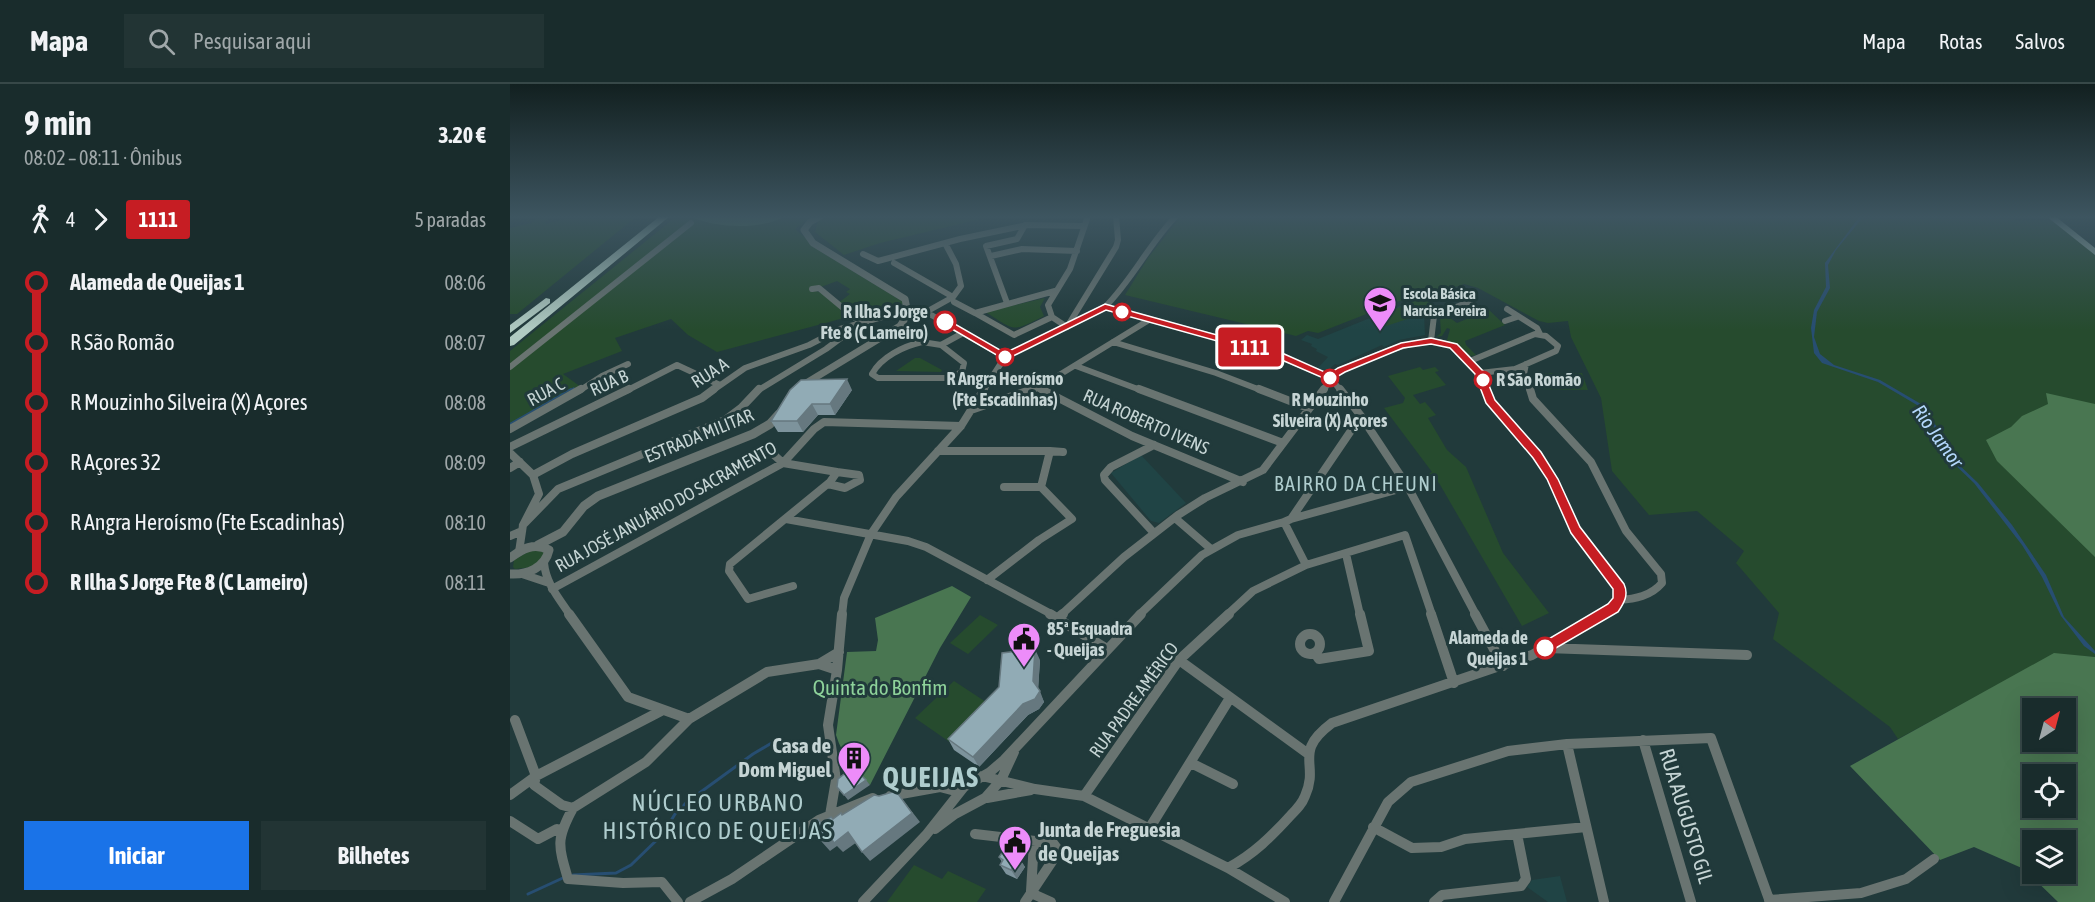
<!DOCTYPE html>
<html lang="pt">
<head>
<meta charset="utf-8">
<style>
	:root { --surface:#192c2c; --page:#223434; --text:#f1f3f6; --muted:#9fa7a9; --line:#374848; --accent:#1a73e8 }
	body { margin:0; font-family:"Asap Condensed",sans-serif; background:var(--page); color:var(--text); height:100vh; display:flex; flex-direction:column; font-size:22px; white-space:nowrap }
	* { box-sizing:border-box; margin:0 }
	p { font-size:20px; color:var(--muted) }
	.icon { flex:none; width:33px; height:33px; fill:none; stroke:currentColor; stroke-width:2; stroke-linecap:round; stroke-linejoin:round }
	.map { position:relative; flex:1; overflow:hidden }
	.panel { display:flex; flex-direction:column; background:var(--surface); width:510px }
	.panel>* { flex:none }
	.badge { padding:0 12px; border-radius:4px; font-size:21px; line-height:39px }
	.needle { width:39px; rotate:36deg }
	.fabs { position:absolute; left:1512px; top:614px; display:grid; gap:12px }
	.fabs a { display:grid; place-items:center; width:54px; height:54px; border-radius:0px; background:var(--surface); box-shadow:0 6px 24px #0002,0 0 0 2px var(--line); font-size:30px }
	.map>.badge { position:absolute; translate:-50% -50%; box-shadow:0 0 0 3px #fff }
	.legs { display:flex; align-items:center; gap:9px; height:66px; padding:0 24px; font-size:20px }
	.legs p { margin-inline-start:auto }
	.head { display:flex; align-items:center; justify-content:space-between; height:102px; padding:0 24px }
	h1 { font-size:33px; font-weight:700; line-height:45px }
	.primary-button { display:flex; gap:12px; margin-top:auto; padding:12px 24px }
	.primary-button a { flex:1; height:69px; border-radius:0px; background:var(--accent); color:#fff; font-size:24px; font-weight:700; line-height:69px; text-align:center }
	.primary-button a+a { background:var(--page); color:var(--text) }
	ul { padding:0 24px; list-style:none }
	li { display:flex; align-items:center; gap:21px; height:60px; font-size:22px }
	li i { display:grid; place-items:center; width:9px; height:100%; margin:0 8px; background:currentColor }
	li i::after { content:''; width:15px; height:15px; margin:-8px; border:4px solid; border-radius:50%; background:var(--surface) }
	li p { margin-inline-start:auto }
	li:first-child i { background:linear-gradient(#0000 50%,currentColor 0) }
	li:last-child i { background:linear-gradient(currentColor 50%,#0000 0) }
	header { display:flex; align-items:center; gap:36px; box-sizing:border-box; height:84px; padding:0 30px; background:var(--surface); border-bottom:2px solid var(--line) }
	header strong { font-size:28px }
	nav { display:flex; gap:33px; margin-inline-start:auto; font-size:21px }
	.search { width:420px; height:54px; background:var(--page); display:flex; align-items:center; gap:15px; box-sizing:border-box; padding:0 21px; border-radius:0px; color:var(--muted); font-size:22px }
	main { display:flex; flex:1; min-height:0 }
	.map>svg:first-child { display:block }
	.built { fill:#204445 }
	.green { fill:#264b2e; fill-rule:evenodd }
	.forest { fill:#497651; fill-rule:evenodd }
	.water { fill:#274e72 }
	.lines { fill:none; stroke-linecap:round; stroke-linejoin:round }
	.stream-far2 { stroke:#274e72; stroke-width:1.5 }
	.stream-far1 { stroke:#274e72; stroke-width:2 }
	.stream { stroke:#274e72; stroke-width:3 }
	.minor-far2 { stroke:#697471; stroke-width:6 }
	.minor-far1 { stroke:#697471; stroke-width:8 }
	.minor { stroke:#697471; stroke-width:10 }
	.tertiary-far1 { stroke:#697471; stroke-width:7 }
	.tertiary { stroke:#697471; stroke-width:9 }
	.primary { fill:#9cb3ab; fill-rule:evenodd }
	.motorway { fill:#b0cbc2; fill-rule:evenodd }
	.wall { fill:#7d939c }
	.shaded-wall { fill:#66787f }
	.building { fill:#91abb5; stroke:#66787f; stroke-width:1.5 }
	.line-1 { fill:#c61d23; stroke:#fff; stroke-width:1.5 }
	.stop-1-dot { fill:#fff; stroke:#c61d23; stroke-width:3 }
	.labels { text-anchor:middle; stroke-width:6; stroke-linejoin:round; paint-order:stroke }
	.far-poi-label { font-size:15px; font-weight:bold; fill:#c6d5d5; stroke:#213a3b; text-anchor:start }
	.stop-label { font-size:18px; font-weight:bold; fill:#c6d5d5; stroke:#213a3b; text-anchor:end }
	.street-label { font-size:18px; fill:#c6d5d5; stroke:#213a3b }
	.poi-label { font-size:18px; font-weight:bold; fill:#c6d5d5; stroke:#213a3b; text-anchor:start }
	.water-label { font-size:20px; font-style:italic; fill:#b4d8fd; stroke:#213a3b }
	.neighbourhood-label { font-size:20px; letter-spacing:1.5px; fill:#afcdce; stroke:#213a3b }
	.near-park-label { font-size:21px; fill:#8ed29a; stroke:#213a3b }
	.near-poi-label { font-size:21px; font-weight:bold; fill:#c6d5d5; stroke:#213a3b; text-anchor:end }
	.near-street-label { font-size:21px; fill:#c6d5d5; stroke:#213a3b }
	.near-neighbourhood-label { font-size:24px; letter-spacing:1.5px; fill:#afcdce; stroke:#213a3b }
	.near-district-label { font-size:28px; font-weight:bold; letter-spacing:1.5px; fill:#afcdce; stroke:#213a3b }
</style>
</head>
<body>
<header>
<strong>Mapa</strong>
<div class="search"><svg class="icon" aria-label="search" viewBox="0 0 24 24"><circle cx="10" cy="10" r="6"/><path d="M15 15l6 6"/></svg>Pesquisar aqui</div>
<nav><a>Mapa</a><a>Rotas</a><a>Salvos</a></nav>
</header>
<main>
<section class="panel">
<div class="head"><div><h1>9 min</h1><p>08:02 – 08:11 · Ônibus</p></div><b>3.20 €</b></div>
<div class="legs"><svg class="icon" aria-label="walk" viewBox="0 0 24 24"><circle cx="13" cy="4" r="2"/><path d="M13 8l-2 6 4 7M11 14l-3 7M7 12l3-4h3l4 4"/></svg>4<svg class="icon" aria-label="forward" viewBox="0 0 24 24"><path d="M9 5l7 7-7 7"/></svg><b class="badge" style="background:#c61d23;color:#fff">1111</b><p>5 paradas</p></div>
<ul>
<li><i style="color:#c61d23"></i><b>Alameda de Queijas 1</b><p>08:06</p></li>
<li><i style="color:#c61d23"></i><span>R São Romão</span><p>08:07</p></li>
<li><i style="color:#c61d23"></i><span>R Mouzinho Silveira (X) Açores</span><p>08:08</p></li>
<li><i style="color:#c61d23"></i><span>R Açores 32</span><p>08:09</p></li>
<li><i style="color:#c61d23"></i><span>R Angra Heroísmo (Fte Escadinhas)</span><p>08:10</p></li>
<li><i style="color:#c61d23"></i><b>R Ilha S Jorge Fte 8 (C Lameiro)</b><p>08:11</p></li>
</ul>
<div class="primary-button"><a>Iniciar</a><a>Bilhetes</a></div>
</section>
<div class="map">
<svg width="1585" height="818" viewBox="0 0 1585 818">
	<rect width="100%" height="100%" fill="#213a3b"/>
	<path class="built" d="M912 213 928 225 914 230 915 251 889 256 874 263 872 261 828 281 825 280 819 285 811 286 807 285 818 273 806 267 807 265 801 262 802 260 791 256 797 251 808 255Z
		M631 371 676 419 649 439 641 437 601 389Z
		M1050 792 1057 818H1038L1017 803 1022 796Z"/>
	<path class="green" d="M29 132H40L35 140 67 132H127L7 230H0V144L21 139Z
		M167 132H186L184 133C225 150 260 132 301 132L285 145 313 169 395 219 347 238 341 233 334 234 207 268 178 251 161 235 105 254 112 267 53 290 75 306 0 345V267ZM327 197 340 205 336 208 340 210 328 219 321 212 303 206Z
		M317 132H483L370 159 334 171 305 148 308 136Z
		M671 132H1496L1507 137 1545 136 1585 168V573L1544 570 1388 655 1380 643 1263 555 1269 529 1226 479 1234 467 1187 427 1139 431 1102 387 1091 314 1061 253 1058 237 1038 239 1029 237 968 204 954 200 920 212 910 209 808 249 798 247 786 252 615 211 638 174Z
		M913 213 928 225 876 242 867 233Z
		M535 214 530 223 534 232C500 249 507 247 475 228Z
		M979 226 995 241 955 257 956 261 966 271 961 272 937 256 940 245 937 244 932 252 926 253 931 249 930 234 937 231 943 232 940 234 947 239Z
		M405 274H410L432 286 431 288 386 287Z
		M910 283 913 286 925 283 929 287 925 288 936 301 903 311 910 320 915 318 926 331 918 334 937 366 956 383 993 469 1039 529 1012 542 929 399 918 390 922 388 874 324 893 319 895 314 878 292Z
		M1023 289H1072L1078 306 1028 305Z
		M23 465 34 468 35 470 23 483 5 485 3 483 4 476Z
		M470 531 488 541 458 570 440 559Z
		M444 597 479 620 441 659 405 634Z
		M404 781 432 795 438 787 476 805 467 818H377Z"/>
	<path class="forest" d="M186 132H276C250 146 210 144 183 134Z
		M1536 309 1585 320V473L1487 377 1476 356 1501 343 1512 332 1538 320Z
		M442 502 461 513 430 564 360 701C345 687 332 671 326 651L337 568 366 567 368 556 365 534Z
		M1544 569 1585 573V818H1548L1514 785 1464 763 1430 776 1340 682ZM1522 624H1556V657H1522ZM1522 690H1556V723H1522ZM1522 756H1556V789H1522Z"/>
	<path class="water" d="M1350 132H1354L1326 166 1318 181 1320 204 1307 228 1304 253 1310 270 1324 281 1370 296 1411 320 1436 356 1446 378 1468 399 1502 441 1536 491 1554 533 1585 567V570L1574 562 1551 532 1532 493 1512 461 1464 399 1440 376 1433 356 1407 321 1368 298 1312 279 1304 269 1301 244 1304 226 1316 203 1315 179Z"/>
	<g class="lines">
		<path class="stream-far2" d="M59 307 64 304"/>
		<path class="stream-far1" d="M0 340 61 305"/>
		<path class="stream" d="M63 791 106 789 121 781 153 750 165 730 177 718 243 670 265 657
			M18 810 55 793"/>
		<path class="minor-far2" d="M578 132 560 185 538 221 542 233 557 243 606 163 608 156 606 132
			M353 170 368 177 450 155 517 141 573 142
			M481 172 512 165 567 167
			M384 179 443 213
			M444 218 465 229
			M497 219 476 162 507 155 515 141
			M595 223 759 268 820 294
			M997 225 1027 244 1030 250
			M416 228 443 213 451 202 446 180 436 161
			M542 233 504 251 465 229 545 207
			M995 237 1007 233
			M921 257 924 232 961 217
			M412 258 431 261 454 279 452 288 438 294H368L362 290C371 273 394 262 412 258Z
			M603 258 706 289 753 307
			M431 261 453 249
			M960 277 1025 250 1036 252 1048 262 1046 267 1005 285 970 289
			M1016 280 1014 290 1020 307
			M566 282 633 307
			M0 283 181 139
			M827 302 831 307
			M528 304 534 307
			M69 307 92 292 118 280
			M116 307 167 281 210 301
			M202 307 235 284 299 261 330 245 379 231 416 228 495 273
			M247 307 316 265 351 239 309 204 302 205
			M473 307 495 273 595 223C622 196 639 160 666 132
			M519 307 528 304 639 236
			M813 307C817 301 821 293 827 289 836 281 854 277 865 272 916 251 955 246 976 307"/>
		<path class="minor-far1" d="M531 305 622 352 733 398
			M629 305 773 359
			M749 305 798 324
			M830 305 851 332
			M976 305 980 317 1027 371 1042 395 1065 446 1108 501C1111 519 1105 523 1090 531
			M1020 305 1023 315 1081 378 1116 447 1151 490 1152 499C1141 512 1125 515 1109 516
			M461 326 523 305
			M0 345 71 305
			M644 361 601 383 594 391 595 396 644 449
			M0 363 119 305
			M255 363 273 379 327 388 320 398 220 480 219 487 238 515 283 502
			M428 367H540L531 403 562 435 529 456 477 496
			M540 367 553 368
			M0 369 23 391 29 410 13 441 9 468
			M0 384 10 378
			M23 391 62 370 192 314 204 305
			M318 400 335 404 350 396 349 391 327 388
			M494 403H531
			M665 434 701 465
			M276 435 398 457 416 463 543 531
			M781 435 922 396
			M13 441 48 405 215 336 231 324 249 305
			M0 452 12 447
			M836 470 850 531
			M34 479C36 500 49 514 60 531
			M796 481 774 438 781 435 851 332 898 403 966 531
			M12 490 39 499
			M42 505 273 379 304 345 314 338 451 342
			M332 531 334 514 361 450 386 413 451 342 474 305
			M551 531 614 473 668 431 695 414 753 386 814 305
			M629 531 692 471 728 451 774 438
			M717 531 743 507 796 481 895 451 922 531"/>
		<path class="minor" d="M59 530 118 613 179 635
			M540 530 597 565
			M921 530 944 599
			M965 530 993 582
			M548 534 553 530
			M790 560a10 10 0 1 1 20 0a10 10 0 1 1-20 0Z
			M1036 564 1237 571
			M805 569 809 575 859 567 850 530
			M669 576 797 669
			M327 586 309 580 329 568
			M5 636 26 692 24 701 52 721 63 724 136 678 179 635 257 588 309 580
			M1133 656 1181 818
			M1057 660 1094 818
			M681 679 723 700
			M472 692 525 705 574 712 718 784 775 818
			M0 711 26 692 151 627
			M380 712 430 703 449 708
			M574 712 669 576 719 530
			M477 714 521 706
			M63 724C46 755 48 761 58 795L113 799 152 798 168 818
			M320 731 326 696 318 641 327 586 332 530
			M0 737 28 755 47 745 51 746
			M863 743 902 764 931 763 955 755 1076 743
			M425 745 445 730 475 714 491 696 504 668
			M639 745 720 614
			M465 750 543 759 549 767 515 818
			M718 784C744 770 762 752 781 731 787 725 792 720 795 712 810 679 782 669 822 639L1022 571 1093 530
			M521 807 524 758
			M521 809 541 818
			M1259 816 1351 809 1396 795 1424 775
			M180 818 222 795 309 736 363 714
			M353 818 416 751 454 703 480 688 494 676 631 530
			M824 818 878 718 901 698 998 667 1057 660 1201 654 1260 818
			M924 818 932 811 1011 802 1016 795 1007 750"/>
		<path class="tertiary-far1" d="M293 301 390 242 398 230 395 215 303 159 294 146 300 138 311 132"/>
		<path class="tertiary" d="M28 461 53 448 74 422 88 412 243 350 260 340 269 330
			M0 474C12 465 24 458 39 466 35 484 17 491 0 490"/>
		<path class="primary" d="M1536 132H1545L1585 164V171Z"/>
		<path class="motorway" d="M150 132H160L4 261 0 262V253Z
			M36 214 40 215V219L0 249V241Z"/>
	</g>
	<path class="wall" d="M280 306H342L325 331H308L293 348H268L261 337Z
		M530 576 528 605 534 618 529 625 518 631 469 683 444 666 438 655 489 603Z
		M489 773 509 774 515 783 507 795 496 790 490 781 492 778Z"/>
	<path class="shaded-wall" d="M337 295 342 306 325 331 320 320Z
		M302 320 308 331 293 348 287 337Z
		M525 565 530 576 528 608 523 597Z
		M530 607 534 618 529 625 518 631 469 683 463 673 513 620Z
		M356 696 360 701 338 716 334 711Z
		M386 707 410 738 360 777 352 768Z
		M338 748 347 758 333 768 327 762 320 767 311 757 319 751Z
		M509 774 515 783 507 795 501 786Z"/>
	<path class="building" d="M337 295 320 320H302L287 337H261L280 306 291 296Z
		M525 565 523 597 530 607 525 615 513 620 463 673 438 655 489 603 492 569Z
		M343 683 356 696 334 711 327 703 328 695Z
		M386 707 402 729 352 768 338 748 324 759 319 751 311 757 300 742 308 735 311 739 321 733 323 735 331 729 332 731 364 711 369 712Z
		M494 766 509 774 501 786 490 781 493 776 489 773Z"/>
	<linearGradient id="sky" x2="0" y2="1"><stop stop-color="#122020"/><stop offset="0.54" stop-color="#3d5560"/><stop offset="1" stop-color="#3d5560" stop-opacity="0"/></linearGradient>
	<rect width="1585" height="246" fill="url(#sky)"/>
	<path class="line-1" d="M595 220 772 269 819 290 828 284 891 259 921 254 947 260 973 287 985 316 1031 368 1048 395 1070 443 1114 500C1119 511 1114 519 1108 528L1039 568H1030L1028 564 1030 560 1098 520 1103 514V505L1061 449 1037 395 1023 374 976 319 965 290 940 264 921 260 893 264 835 288 820 297 765 273 596 226 495 276 430 238 438 236 495 269Z"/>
	<defs>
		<symbol id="school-pin" viewBox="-11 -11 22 30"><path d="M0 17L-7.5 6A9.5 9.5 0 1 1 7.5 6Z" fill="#ed8cf9" stroke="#213a3b"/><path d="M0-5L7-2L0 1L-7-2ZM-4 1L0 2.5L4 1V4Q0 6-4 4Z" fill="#111"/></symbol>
		<symbol id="civic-pin" viewBox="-11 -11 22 30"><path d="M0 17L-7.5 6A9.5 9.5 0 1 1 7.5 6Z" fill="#ed8cf9" stroke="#213a3b"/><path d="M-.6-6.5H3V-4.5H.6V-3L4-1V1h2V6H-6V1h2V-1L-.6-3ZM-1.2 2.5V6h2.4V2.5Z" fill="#111"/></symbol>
		<symbol id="building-pin" viewBox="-11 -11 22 30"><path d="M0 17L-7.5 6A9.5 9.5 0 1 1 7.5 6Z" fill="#ed8cf9" stroke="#213a3b"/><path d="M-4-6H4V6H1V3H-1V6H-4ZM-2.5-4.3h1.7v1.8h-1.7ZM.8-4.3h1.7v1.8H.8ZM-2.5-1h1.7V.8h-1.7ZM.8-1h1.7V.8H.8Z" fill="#111"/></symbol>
	</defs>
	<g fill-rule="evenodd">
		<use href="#school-pin" x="851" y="200" width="38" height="52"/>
		<use href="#civic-pin" x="495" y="536" width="38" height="52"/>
		<use href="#building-pin" x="325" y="655" width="38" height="52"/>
		<use href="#civic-pin" x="486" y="739" width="38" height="52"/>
	</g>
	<g class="stop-1-dot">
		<circle cx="612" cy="228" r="8"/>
		<circle cx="435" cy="238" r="10"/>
		<circle cx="495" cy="273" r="8"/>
		<circle cx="820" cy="294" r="8"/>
		<circle cx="973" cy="296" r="8"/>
		<circle cx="1035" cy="564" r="10"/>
	</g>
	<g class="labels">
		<g class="far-poi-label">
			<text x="893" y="215">Escola Básica<tspan x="893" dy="17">Narcisa Pereira</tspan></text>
		</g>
		<g class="stop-label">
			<text x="418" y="234">R Ilha S Jorge<tspan x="418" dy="21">Fte 8 (C Lameiro)</tspan></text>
			<text x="495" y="301" text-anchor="middle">R Angra Heroísmo<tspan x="495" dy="21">(Fte Escadinhas)</tspan></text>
			<text x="986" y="302" text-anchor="start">R São Romão</text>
			<text x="820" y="322" text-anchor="middle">R Mouzinho<tspan x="820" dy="21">Silveira (X) Açores</tspan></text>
			<text x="1018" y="560">Alameda de<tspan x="1018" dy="21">Queijas 1</tspan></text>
		</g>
		<g class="street-label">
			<text transform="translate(200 289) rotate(-33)" y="6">RUA A</text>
			<text transform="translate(99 299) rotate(-24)" y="6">RUA B</text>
			<text transform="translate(36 308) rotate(-29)" y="6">RUA C</text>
			<text transform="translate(636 338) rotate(24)" y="6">RUA ROBERTO IVENS</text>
			<text transform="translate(189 352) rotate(-22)" y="6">ESTRADA MILITAR</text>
			<text transform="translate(156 423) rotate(-29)" y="6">RUA JOSÉ JANUÁRIO DO SACRAMENTO</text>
			<text transform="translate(624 616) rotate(-54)" y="6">RUA PADRE AMÉRICO</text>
		</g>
		<g class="poi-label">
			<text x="537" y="551">85ª Esquadra<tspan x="537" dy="21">- Queijas</tspan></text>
		</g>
		<g class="water-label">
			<text transform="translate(1428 352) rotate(54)" y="7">Rio Jamor</text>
		</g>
		<g class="neighbourhood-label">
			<text x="846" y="407">BAIRRO DA CHEUNI</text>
		</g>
		<g class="near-park-label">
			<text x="370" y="611">Quinta do Bonfim</text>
		</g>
		<g class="near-poi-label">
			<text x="321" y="669">Casa de<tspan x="321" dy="24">Dom Miguel</tspan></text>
			<text x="528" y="753" text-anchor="start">Junta de Freguesia<tspan x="528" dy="24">de Queijas</tspan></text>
		</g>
		<g class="near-street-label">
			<text transform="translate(1176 732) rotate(73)" y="7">RUA AUGUSTO GIL</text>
		</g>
		<g class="near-neighbourhood-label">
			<text x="208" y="727">NÚCLEO URBANO<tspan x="208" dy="28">HISTÓRICO DE QUEIJAS</tspan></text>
		</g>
		<g class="near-district-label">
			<text x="421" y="703">QUEIJAS</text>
		</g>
	</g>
</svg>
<div class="fabs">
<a><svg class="needle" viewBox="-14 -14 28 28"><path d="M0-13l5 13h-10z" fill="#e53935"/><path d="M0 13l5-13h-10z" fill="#9fa7a9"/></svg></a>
<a><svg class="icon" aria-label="locate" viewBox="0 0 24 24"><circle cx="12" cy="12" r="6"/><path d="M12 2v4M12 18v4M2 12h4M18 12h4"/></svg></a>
<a><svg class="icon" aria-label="layers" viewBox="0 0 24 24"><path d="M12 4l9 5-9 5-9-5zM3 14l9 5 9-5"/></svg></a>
</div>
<b class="badge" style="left:740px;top:263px;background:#c61d23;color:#fff">1111</b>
</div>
</main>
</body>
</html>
